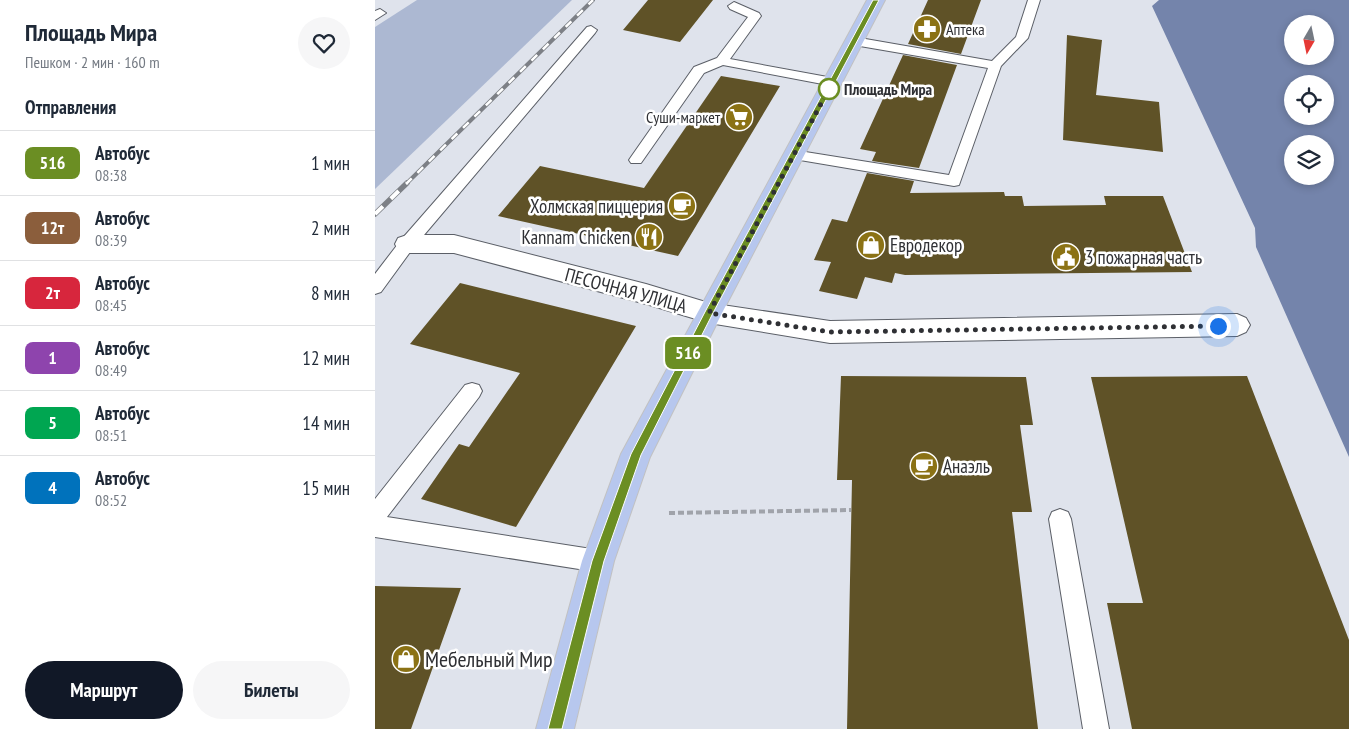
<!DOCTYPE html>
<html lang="ru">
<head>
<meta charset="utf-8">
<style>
	:root { --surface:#fff; --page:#f6f6f7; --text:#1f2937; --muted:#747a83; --line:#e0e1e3; --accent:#111827 }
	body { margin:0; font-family:"PT Sans Narrow",sans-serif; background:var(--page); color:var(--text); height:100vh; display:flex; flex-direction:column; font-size:19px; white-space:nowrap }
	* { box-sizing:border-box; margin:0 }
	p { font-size:16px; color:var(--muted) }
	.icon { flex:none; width:28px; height:28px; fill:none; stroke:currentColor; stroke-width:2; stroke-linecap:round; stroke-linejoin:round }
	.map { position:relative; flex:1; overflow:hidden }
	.sheet { display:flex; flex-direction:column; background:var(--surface); width:375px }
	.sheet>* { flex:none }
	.badge { padding:0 10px; border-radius:8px; font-size:18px; line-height:32px }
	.needle { width:32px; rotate:189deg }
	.controls { position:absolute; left:909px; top:15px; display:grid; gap:10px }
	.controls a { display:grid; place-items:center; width:50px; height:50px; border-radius:50%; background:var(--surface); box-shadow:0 2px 8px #0003; font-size:25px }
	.you { position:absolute; width:25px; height:25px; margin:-12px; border:4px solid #fff; border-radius:50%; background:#1a73e8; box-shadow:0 0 0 8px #1a73e833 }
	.map>.badge { position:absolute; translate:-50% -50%; box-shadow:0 0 0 2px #fff }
	h2 { padding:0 25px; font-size:19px; line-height:45px }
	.round { display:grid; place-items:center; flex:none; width:52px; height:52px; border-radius:26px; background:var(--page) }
	.headline { display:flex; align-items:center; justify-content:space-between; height:85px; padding:0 25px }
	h1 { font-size:24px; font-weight:800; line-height:38px }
	.primary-button { display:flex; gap:10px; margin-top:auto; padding:10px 25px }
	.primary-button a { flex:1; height:58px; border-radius:30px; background:var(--accent); color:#fff; font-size:20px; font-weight:800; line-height:58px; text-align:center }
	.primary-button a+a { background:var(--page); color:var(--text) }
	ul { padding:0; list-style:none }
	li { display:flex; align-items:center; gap:15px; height:65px; padding:0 25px; border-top:1px solid var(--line) }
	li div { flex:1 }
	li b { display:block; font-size:19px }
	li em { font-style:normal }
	li .badge { min-width:55px; font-weight:700; text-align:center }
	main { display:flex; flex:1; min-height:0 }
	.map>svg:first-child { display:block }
	.green { fill:#acb8d2 }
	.water { fill:#7484ab; fill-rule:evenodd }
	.building { fill:#5f5227 }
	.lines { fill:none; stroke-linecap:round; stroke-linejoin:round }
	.service-casing { stroke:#5b5f67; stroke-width:2 }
	.minor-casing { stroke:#5b5f67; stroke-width:2 }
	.primary-casing { stroke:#c1c1c2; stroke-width:2 }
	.path { stroke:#a0a3aa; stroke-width:4; stroke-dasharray:6 3; stroke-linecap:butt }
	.service { fill:#fff; fill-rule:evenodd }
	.minor { fill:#fff; fill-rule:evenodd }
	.primary { fill:#b7c7ee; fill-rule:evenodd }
	.rail-far1-casing { stroke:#7d8086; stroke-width:4 }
	.rail-casing { stroke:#7d8086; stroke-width:5.5 }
	.rail-far1 { stroke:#fff; stroke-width:2.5; stroke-dasharray:8; stroke-linecap:butt }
	.rail { stroke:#fff; stroke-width:4; stroke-dasharray:11; stroke-linecap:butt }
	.line { fill:#6b8e23; stroke:#fff }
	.walk { stroke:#2f3034; stroke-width:5; stroke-dasharray:0 9 }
	.stop-dot { fill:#fff; stroke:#6b8e23; stroke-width:2.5 }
	.labels { text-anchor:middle; stroke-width:5; stroke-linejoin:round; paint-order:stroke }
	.far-poi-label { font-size:16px; fill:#2f3034; stroke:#fff; text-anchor:start }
	.far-stop-label { font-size:16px; font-weight:bold; fill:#2f3034; stroke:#fff; text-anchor:start }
	.poi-label { font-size:19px; fill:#2f3034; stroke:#fff; text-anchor:start }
	.street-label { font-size:19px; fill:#2f3034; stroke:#fff }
	.near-poi-label { font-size:22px; fill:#2f3034; stroke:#fff; text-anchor:start }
</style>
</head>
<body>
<main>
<section class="sheet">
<div class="headline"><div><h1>Площадь Мира</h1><p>Пешком · 2 мин · 160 m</p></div><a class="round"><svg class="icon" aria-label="heart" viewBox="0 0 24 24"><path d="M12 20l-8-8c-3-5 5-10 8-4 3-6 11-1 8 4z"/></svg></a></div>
<h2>Отправления</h2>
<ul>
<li><span class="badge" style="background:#6b8e23;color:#fff">516</span><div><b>Автобус</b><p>08:38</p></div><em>1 мин</em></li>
<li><span class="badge" style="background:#8b5e3c;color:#fff">12т</span><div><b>Автобус</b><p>08:39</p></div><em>2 мин</em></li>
<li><span class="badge" style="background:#d7263d;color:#fff">2т</span><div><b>Автобус</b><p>08:45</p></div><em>8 мин</em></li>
<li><span class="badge" style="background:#8e44ad;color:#fff">1</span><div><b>Автобус</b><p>08:49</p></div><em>12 мин</em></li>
<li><span class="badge" style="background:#00a651;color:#fff">5</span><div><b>Автобус</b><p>08:51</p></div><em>14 мин</em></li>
<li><span class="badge" style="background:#0072bc;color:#fff">4</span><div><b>Автобус</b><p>08:52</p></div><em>15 мин</em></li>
</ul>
<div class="primary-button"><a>Маршрут</a><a>Билеты</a></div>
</section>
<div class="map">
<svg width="974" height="729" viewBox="0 0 974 729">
	<rect width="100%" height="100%" fill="#dfe3ec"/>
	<path class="green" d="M42 0H197L0 189V27Z"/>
	<path class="water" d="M784 0H974V457L881 247 880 228 777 6ZM918 24H950V56H918ZM918 84H950V116H918ZM918 144H950V176H918Z"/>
	<path class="building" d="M273 0H338L305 42 248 30Z
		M553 0H606L586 54 533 44Z
		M692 35 727 40 721 95 784 102 788 152 688 140Z
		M528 55 582 65 544 168 497 161 501 152 485 149Z
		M346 76 405 86 303 256 123 216 165 166 269 188Z
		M492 173 539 181 535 193 629 192 630 196H647L649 206 731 205 729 196H788L817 272 530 275 520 273 517 283 490 277 482 299 444 291 456 262 439 260 457 219 472 222Z
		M85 283 261 326 141 527 46 499 84 444 94 447 145 373 35 344Z
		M466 376 651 377 658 425H645L657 512H637L663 729H472L477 480H462Z
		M872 376 974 640V729H757L732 603H768L716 377Z
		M0 586 86 588 36 729H0Z"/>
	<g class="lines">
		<defs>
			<path id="service" d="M653 0H665L653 38 626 66 584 185 579 186 413 158 411 155 413 152 418 150 574 175 613 68 479 45 473 41 479 37 617 61 641 37Z
				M359 2 384 13 386 16 355 59 458 78 465 82 458 86 348 65 329 73 266 163H256L254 160 256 157 319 67 342 58 373 17 355 9 353 6Z
				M5 9 11 13 0 20V11Z
				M216 26 222 30 220 33 38 248 6 292 0 294V274L26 240 212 27Z
				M97 383 104 385 107 391 104 397 12 517 223 550 231 553 234 561 231 569 223 572 0 537V499L90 385Z
				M685 509 693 512 696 519 734 729H708L674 519 677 512Z"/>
			<path id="minor" d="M32 235H79L271 284 334 303 455 321 862 314 871 318 875 325 871 332 862 336 455 343 334 323 271 304 79 253H32L23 250 20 244 23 238Z"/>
			<path id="primary" d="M492 0H510L347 313 275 457 239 561 199 729H161L207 561 246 454Z"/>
		</defs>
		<use href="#service" class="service-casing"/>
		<use href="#minor" class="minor-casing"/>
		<use href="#primary" class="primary-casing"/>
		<path class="path" d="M294 513 476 510"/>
		<use href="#service" class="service"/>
		<use href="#minor" class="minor"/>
		<use href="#primary" class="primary"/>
		<defs>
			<path id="rail-far1" d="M31 184 218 0"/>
			<path id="rail" d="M0 214 32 183"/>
		</defs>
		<use href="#rail-far1" class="rail-far1-casing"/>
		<use href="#rail" class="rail-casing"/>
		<use href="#rail-far1" class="rail-far1"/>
		<use href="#rail" class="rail"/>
	</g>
	<path class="line" d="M498 0H504L338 313 266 455 229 561 187 729H173L217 561 256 454 331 310Z"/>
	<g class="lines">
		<path class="walk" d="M454 89 334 313 455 332 843 326"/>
	</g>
	<defs>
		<symbol id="pharmacy-disc" viewBox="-11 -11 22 22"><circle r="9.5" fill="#8b7215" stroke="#fff"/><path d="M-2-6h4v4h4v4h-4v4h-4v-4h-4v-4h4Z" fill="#fff"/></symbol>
		<symbol id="supermarket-disc" viewBox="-11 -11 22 22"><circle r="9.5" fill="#8b7215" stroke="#fff"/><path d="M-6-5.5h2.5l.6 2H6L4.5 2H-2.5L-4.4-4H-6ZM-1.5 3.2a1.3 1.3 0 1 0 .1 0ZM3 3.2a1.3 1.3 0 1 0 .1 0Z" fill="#fff"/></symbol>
		<symbol id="cafe-disc" viewBox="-11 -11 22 22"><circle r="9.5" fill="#8b7215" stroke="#fff"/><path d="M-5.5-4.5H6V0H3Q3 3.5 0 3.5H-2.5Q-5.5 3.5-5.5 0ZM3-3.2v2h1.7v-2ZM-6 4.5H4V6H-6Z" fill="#fff"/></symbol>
		<symbol id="restaurant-disc" viewBox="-11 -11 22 22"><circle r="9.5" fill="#8b7215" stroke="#fff"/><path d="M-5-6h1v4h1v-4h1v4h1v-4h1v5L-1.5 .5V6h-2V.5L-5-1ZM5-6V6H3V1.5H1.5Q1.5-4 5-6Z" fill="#fff"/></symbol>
		<symbol id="shop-disc" viewBox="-11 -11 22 22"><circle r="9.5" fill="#8b7215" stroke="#fff"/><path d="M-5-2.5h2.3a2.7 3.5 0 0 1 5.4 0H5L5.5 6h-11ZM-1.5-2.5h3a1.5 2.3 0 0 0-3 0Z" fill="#fff"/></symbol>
		<symbol id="civic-disc" viewBox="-11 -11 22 22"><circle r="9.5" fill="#8b7215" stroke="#fff"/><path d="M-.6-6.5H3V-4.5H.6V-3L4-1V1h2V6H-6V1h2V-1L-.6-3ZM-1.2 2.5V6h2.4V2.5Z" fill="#fff"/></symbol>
	</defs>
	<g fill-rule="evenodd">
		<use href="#pharmacy-disc" x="536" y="13" width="32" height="32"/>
		<use href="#supermarket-disc" x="348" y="101" width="32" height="32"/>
		<use href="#cafe-disc" x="291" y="190" width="32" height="32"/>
		<use href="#restaurant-disc" x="258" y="221" width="32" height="32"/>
		<use href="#shop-disc" x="480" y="229" width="32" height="32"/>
		<use href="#civic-disc" x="675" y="241" width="32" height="32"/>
		<use href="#cafe-disc" x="533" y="450" width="32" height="32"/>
		<use href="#shop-disc" x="15" y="643" width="32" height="32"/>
	</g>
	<circle class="stop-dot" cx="454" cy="89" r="10"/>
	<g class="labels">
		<g class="far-poi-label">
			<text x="571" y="35">Аптека</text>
			<text x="345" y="123" text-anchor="end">Суши-маркет</text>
		</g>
		<g class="far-stop-label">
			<text x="469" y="95">Площадь Мира</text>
		</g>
		<g class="poi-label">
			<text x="288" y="213" text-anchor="end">Холмская пиццерия</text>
			<text x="255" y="244" text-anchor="end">Kannam Chicken</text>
			<text x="515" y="252">Евродекор</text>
			<text x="710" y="264">3 пожарная часть</text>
			<text x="568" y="473">Анаэль</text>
		</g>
		<g class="street-label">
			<text transform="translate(251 290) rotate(15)" y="7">ПЕСОЧНАЯ УЛИЦА</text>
		</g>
		<g class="near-poi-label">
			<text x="50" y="667">Мебельный Мир</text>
		</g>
	</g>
</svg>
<div class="controls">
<a><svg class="needle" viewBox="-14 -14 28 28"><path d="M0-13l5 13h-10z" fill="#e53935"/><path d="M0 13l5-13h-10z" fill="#747a83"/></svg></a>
<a><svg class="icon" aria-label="locate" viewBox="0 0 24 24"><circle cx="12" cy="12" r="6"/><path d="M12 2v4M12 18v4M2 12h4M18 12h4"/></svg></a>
<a><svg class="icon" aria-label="layers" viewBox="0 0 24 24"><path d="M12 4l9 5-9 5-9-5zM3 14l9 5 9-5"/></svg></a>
</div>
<div class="you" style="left:843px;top:326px"></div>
<b class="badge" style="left:313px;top:353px;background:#6b8e23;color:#fff">516</b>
</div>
</main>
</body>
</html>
